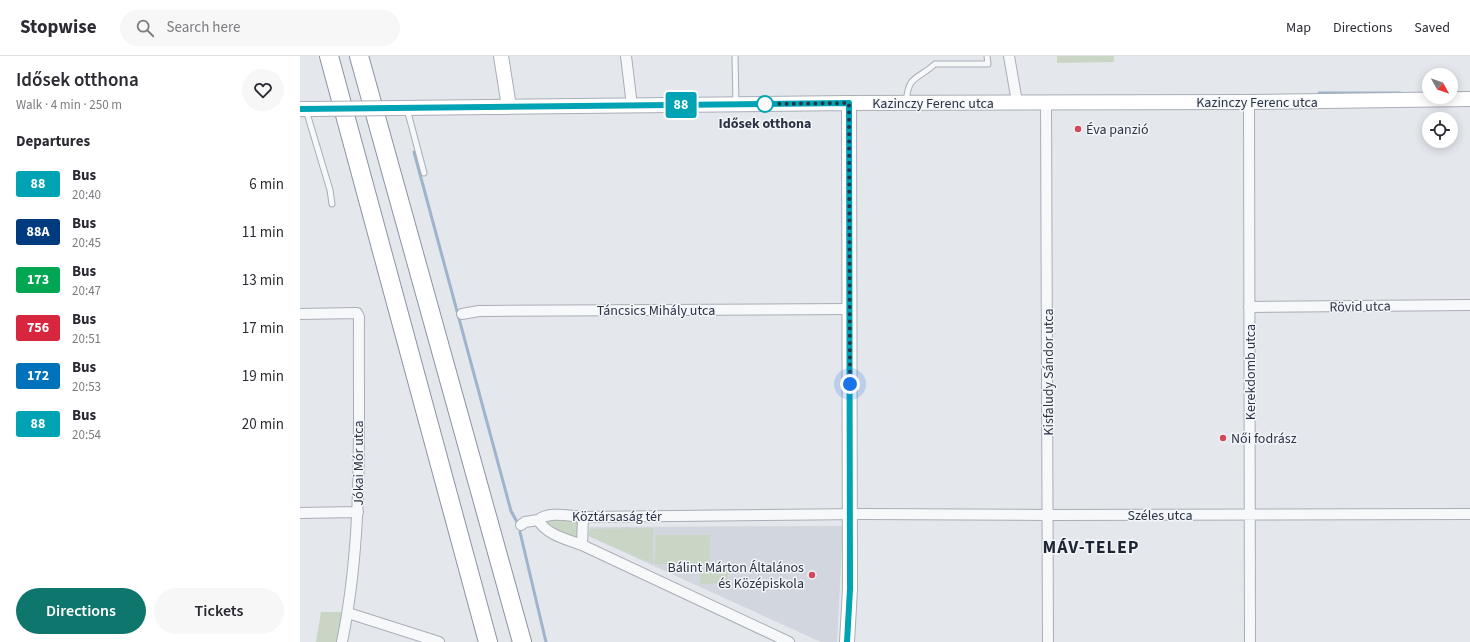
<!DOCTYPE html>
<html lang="en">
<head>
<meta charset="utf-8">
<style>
	:root { --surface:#fff; --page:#f7f7f7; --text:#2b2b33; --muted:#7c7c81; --line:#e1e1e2; --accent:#0f766e }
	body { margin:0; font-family:"Source Sans 3",sans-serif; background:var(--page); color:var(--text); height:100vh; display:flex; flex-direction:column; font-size:15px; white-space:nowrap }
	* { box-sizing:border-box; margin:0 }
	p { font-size:13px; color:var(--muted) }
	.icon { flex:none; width:22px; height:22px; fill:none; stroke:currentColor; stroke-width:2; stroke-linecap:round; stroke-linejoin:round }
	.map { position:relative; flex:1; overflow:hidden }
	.sheet { display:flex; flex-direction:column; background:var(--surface); width:300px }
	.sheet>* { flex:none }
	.badge { padding:0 8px; border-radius:3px; font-size:14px; line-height:26px }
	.needle { width:26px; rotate:130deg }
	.buttons { position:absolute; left:1122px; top:12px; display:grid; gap:8px }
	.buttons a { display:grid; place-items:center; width:36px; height:36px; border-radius:50%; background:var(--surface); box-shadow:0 2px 10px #0003; font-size:20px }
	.you { position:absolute; width:20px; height:20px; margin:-10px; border:3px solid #fff; border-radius:50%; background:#1a73e8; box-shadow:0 0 0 6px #1a73e833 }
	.map>.badge { position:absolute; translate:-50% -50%; box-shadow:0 0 0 2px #fff }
	h2 { padding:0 16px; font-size:15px; line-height:36px }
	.round { display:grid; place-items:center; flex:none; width:42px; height:42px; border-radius:21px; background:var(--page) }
	.headline { display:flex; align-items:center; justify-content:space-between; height:68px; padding:0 16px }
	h1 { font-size:19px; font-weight:600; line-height:30px }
	.cta { display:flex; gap:8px; margin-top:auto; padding:8px 16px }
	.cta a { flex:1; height:46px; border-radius:24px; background:var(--accent); color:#fff; font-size:16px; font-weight:600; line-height:46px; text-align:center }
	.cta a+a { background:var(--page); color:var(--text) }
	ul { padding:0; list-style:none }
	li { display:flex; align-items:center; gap:12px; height:48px; padding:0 16px }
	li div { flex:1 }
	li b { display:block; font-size:15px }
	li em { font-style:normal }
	li .badge { min-width:44px; font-weight:700; text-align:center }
	header { display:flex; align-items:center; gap:24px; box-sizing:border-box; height:56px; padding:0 20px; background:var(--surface); border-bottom:1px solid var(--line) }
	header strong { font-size:19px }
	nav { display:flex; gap:22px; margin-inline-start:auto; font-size:14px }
	.search { width:280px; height:36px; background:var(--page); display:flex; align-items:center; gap:10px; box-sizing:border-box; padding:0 14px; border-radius:22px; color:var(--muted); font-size:15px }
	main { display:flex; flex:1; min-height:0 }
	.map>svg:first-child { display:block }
	.built { fill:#d2d6de }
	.green { fill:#c9d6c5 }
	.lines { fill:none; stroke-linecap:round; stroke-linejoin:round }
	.stream { stroke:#9fb4cc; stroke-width:3 }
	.lane-casing { stroke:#a9aeb7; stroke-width:7 }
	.street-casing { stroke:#a9aeb7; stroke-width:12 }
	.secondary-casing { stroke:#a9aeb7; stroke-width:16 }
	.highway-casing { stroke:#8b94a3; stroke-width:20 }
	.lane { stroke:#f7f8fa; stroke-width:5 }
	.street { stroke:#f7f8fa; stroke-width:10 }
	.secondary { stroke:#fff; stroke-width:14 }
	.highway { stroke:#fff; stroke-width:18 }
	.secondary-bridge-casing { stroke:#a9aeb7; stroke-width:16; stroke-linecap:butt }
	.secondary-bridge { stroke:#fff; stroke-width:14 }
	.line-casing { stroke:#fff; stroke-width:9 }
	.line { stroke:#00a3b4; stroke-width:6 }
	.walk { stroke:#2b3445; stroke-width:4; stroke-dasharray:0 7.2 }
	.stop-dot { fill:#fff; stroke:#00a3b4; stroke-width:2 }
	.poi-dot { fill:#d1495b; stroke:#f4f6f9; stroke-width:1.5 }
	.labels { text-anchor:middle; stroke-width:3; stroke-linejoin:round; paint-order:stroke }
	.street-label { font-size:14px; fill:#2b3445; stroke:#f4f6f9 }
	.stop-label { font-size:14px; font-weight:bold; fill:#2b3445; stroke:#f4f6f9 }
	.poi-label { font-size:14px; fill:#2b3445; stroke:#f4f6f9; text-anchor:start }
	.district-label { font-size:18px; font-weight:bold; letter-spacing:1px; fill:#1d2536; stroke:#f4f6f9 }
</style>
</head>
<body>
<header>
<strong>Stopwise</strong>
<div class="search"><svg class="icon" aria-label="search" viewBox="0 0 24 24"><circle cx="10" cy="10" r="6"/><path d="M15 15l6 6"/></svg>Search here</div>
<nav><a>Map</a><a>Directions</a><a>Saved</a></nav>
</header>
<main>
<section class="sheet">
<div class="headline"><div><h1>Idősek otthona</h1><p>Walk · 4 min · 250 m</p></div><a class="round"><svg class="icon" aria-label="heart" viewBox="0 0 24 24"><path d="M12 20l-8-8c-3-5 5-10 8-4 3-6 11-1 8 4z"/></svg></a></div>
<h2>Departures</h2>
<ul>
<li><span class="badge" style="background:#00a3b4;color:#fff">88</span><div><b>Bus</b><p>20:40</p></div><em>6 min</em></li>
<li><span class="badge" style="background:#003b80;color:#fff">88A</span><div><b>Bus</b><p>20:45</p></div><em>11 min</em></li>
<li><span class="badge" style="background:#00a651;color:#fff">173</span><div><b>Bus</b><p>20:47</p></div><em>13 min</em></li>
<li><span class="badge" style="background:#d7263d;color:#fff">756</span><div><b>Bus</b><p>20:51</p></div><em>17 min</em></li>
<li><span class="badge" style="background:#0072bc;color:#fff">172</span><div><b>Bus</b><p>20:53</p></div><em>19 min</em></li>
<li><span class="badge" style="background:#00a3b4;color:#fff">88</span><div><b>Bus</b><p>20:54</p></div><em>20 min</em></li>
</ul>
<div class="cta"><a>Directions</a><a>Tickets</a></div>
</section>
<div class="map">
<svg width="1170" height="586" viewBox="0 0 1170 586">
	<rect width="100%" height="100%" fill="#e4e7ec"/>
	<path class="built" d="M543 470 537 586H521L288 480 290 471Z"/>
	<path class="green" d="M757 0H814V6L757 7Z
		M249 463H277L280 465 277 483 255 476 246 468Z
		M353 472V508L289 480 290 473Z
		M356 479H410L409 508H355Z
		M428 512V528H400V513Z
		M21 556H43L37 586H16Z"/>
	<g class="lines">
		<path class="stream" d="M1019 37H1100
			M114 96 211 455 217 466
			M220 476 246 586"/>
		<defs>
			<path id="lane" d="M435 0 436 48
				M606 46C609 18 616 25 635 8H688L687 0
				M107 53 124 117
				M6 54 30 134 32 148"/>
			<path id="street" d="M326 0 332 50
				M709 0 717 46
				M746 46 748 586
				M949 46 950 586
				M949 251 1170 249
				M0 258 57 257 59 261C58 370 64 479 42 586
				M162 258 179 255 550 253
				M0 457 58 456
				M238 464C249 455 269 460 283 461L563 458 749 459 1170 458
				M238 464C247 479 266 483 282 489L489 586
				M221 469 225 466 238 464
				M282 489 283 461
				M48 557 139 586"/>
			<path id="secondary" d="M201 0 209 51
				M101 52 549 47 949 46 1170 43
				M0 53H13
				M547 586 550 533 549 47"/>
			<path id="highway" d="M29 0 188 586
				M59 0 222 586"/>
		</defs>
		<use href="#lane" class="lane-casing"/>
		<use href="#street" class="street-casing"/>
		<use href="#secondary" class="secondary-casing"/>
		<use href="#highway" class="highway-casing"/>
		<use href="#lane" class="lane"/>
		<use href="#street" class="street"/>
		<use href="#secondary" class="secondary"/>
		<use href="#highway" class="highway"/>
		<defs>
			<path id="secondary-bridge" d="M13 53 101 52"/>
		</defs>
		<use href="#secondary-bridge" class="secondary-bridge-casing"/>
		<use href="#secondary-bridge" class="secondary-bridge"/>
	</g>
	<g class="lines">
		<defs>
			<path id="line" d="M0 53 549 47 550 533 547 586"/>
		</defs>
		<use href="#line" class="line-casing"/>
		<use href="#line" class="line"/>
		<path class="walk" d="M465 48 549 47 550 328"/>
	</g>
	<circle class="stop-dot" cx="465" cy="48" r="8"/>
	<g class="poi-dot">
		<circle cx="778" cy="73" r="4"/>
		<circle cx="923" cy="382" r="4"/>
		<circle cx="512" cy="519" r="4"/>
	</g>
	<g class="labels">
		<g class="street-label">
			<text x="957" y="51">Kazinczy Ferenc utca</text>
			<text x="633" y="52">Kazinczy Ferenc utca</text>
			<text transform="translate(1060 250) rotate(-1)" y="5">Rövid utca</text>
			<text x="356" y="259">Táncsics Mihály utca</text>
			<text transform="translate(748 316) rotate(-90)" y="5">Kisfaludy Sándor utca</text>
			<text transform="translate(950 316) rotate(-90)" y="5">Kerekdomb utca</text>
			<text transform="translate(58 407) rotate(-90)" y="5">Jókai Mór utca</text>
			<text x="860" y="464">Széles utca</text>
			<text x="317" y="465">Köztársaság tér</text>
		</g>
		<g class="stop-label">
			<text x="465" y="72">Idősek otthona</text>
		</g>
		<g class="poi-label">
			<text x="786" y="78">Éva panzió</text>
			<text x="931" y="387">Női fodrász</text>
			<text x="504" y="516" text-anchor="end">Bálint Márton Általános<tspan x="504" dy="16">és Középiskola</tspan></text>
		</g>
		<g class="district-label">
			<text x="791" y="497">MÁV-TELEP</text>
		</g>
	</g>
</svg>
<div class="buttons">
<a><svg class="needle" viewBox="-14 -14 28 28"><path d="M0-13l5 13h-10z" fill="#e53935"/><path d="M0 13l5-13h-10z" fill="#7c7c81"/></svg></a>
<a><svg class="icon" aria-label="locate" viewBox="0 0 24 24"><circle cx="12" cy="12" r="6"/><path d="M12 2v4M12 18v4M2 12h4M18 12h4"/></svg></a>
</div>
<div class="you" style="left:550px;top:328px"></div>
<b class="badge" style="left:381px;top:49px;background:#00a3b4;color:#fff">88</b>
</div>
</main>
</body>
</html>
